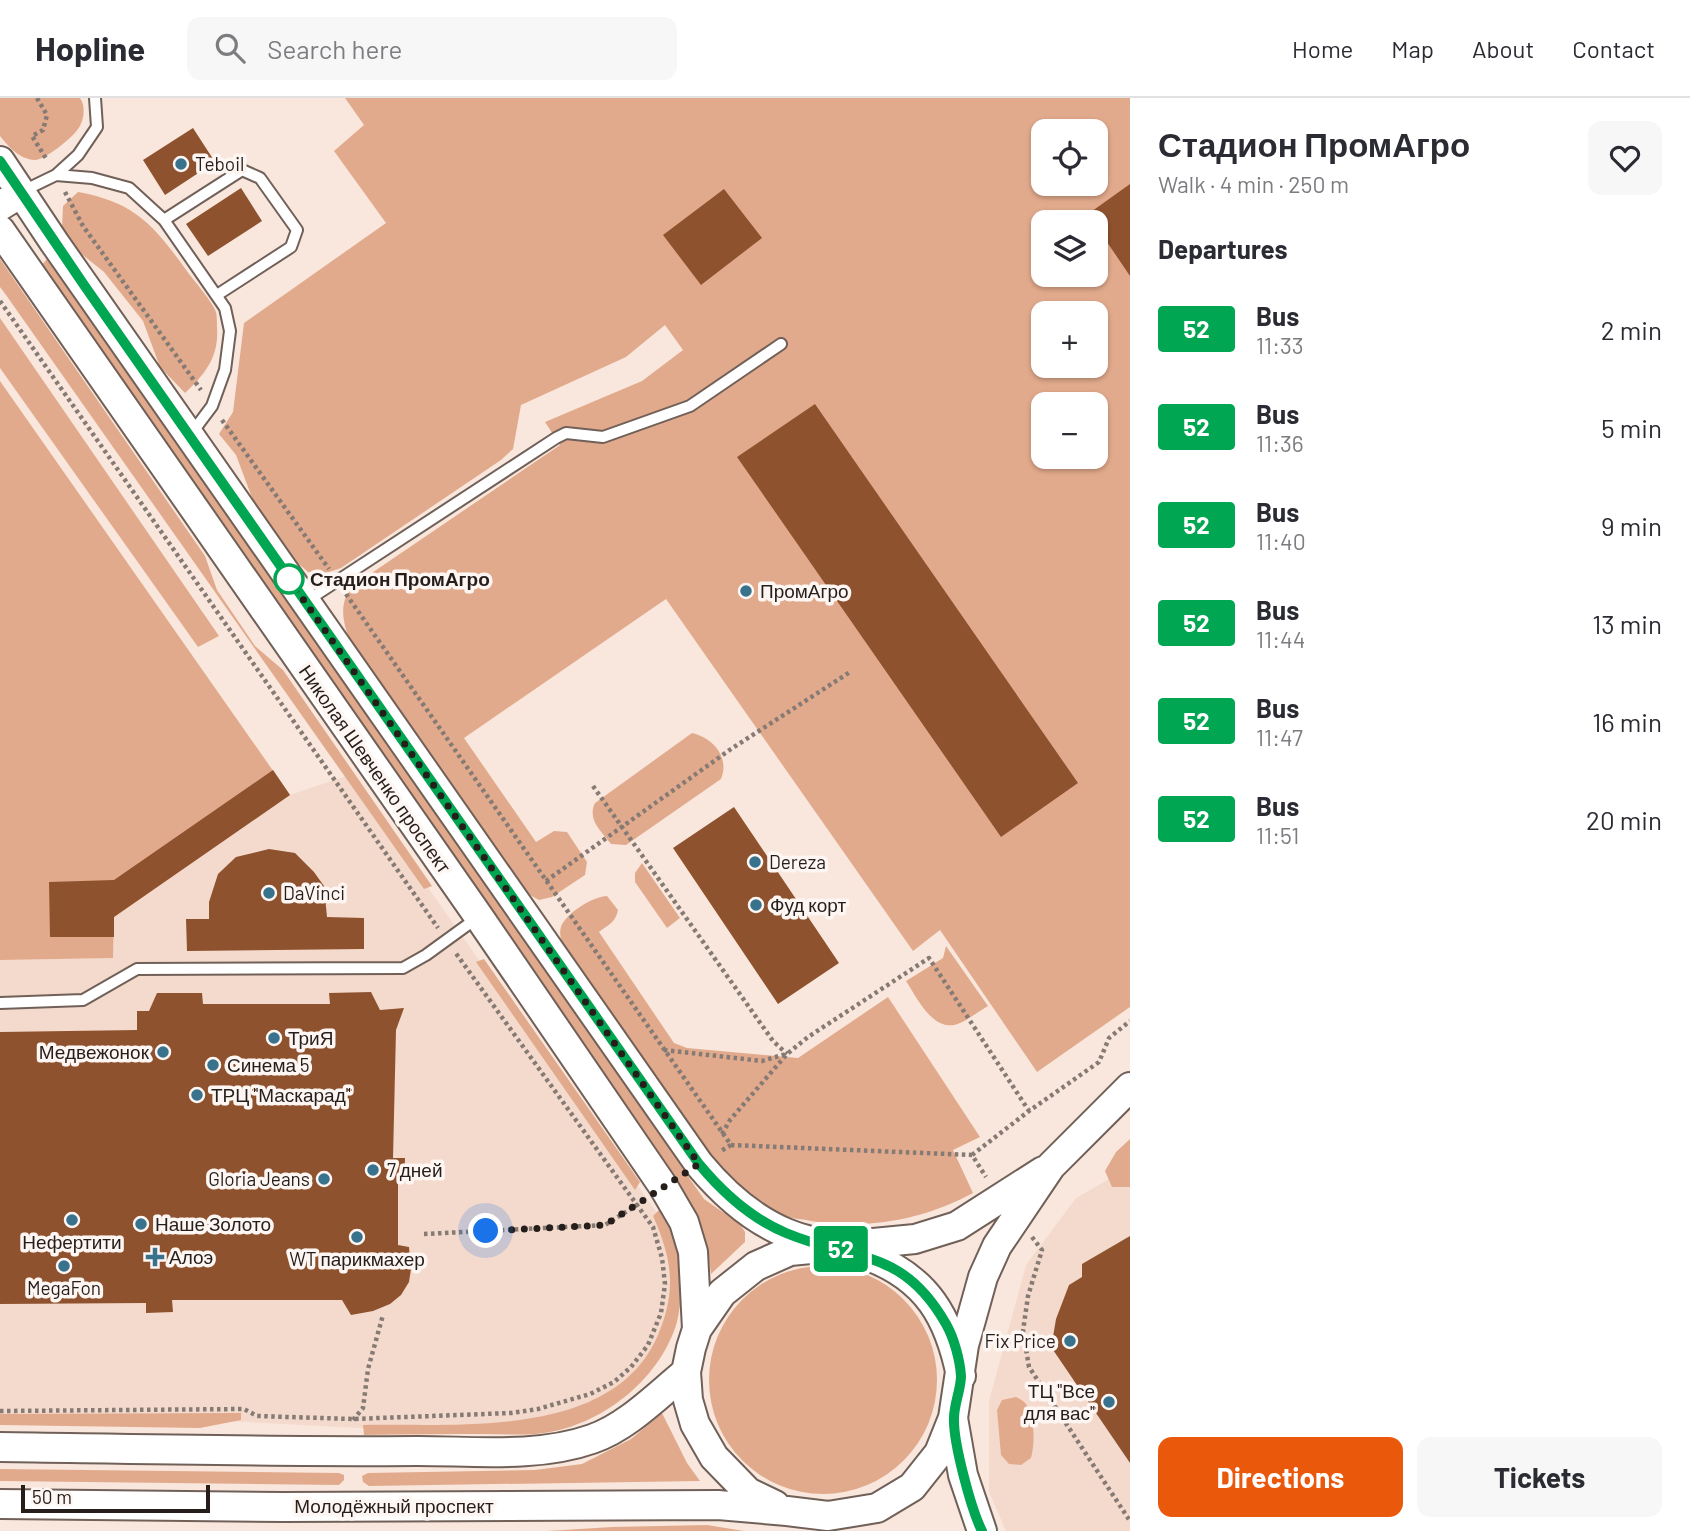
<!DOCTYPE html>
<html lang="en">
<head>
<meta charset="utf-8">
<style>
	:root { --surface:#fff; --page:#f7f7f7; --text:#2b2b33; --muted:#7c7c81; --line:#e1e1e2; --accent:#ea580c }
	body { margin:0; font-family:Barlow,sans-serif; background:var(--page); color:var(--text); height:100vh; display:flex; flex-direction:column; font-size:26px; white-space:nowrap }
	* { box-sizing:border-box; margin:0 }
	p { font-size:23px; color:var(--muted) }
	.icon { flex:none; width:38px; height:38px; fill:none; stroke:currentColor; stroke-width:2; stroke-linecap:round; stroke-linejoin:round }
	.map { position:relative; flex:1; overflow:hidden }
	.drawer { display:flex; flex-direction:column; background:var(--surface); width:560px }
	.drawer>* { flex:none }
	.badge { padding:0 14px; border-radius:5px; font-size:24px; line-height:46px }
	.controls { position:absolute; left:1031px; top:21px; display:grid; gap:14px }
	.controls a { display:grid; place-items:center; width:77px; height:77px; border-radius:14px; background:var(--surface); box-shadow:0 2px 5px #0004; font-size:35px }
	.scale { position:absolute; left:21px; bottom:18px; width:189px; box-sizing:border-box; padding-left:7px; border:4px solid #251e1b; border-top:0; font-size:19px; line-height:24px; white-space:nowrap; color:#251e1b; -webkit-text-stroke:5px #fef6f3; paint-order:stroke }
	.you { position:absolute; width:35px; height:35px; margin:-18px; border:5px solid #fff; border-radius:50%; background:#1a73e8; box-shadow:0 0 0 10px #1a73e833 }
	.map>.badge { position:absolute; translate:-50% -50%; box-shadow:0 0 0 4px #fff }
	h2 { padding:0 28px; font-size:26px; line-height:63px }
	.round { display:grid; place-items:center; flex:none; width:74px; height:74px; border-radius:14px; background:var(--page) }
	.head { display:flex; align-items:center; justify-content:space-between; height:119px; padding:0 28px }
	h1 { font-size:33px; font-weight:700; line-height:52px }
	.action { display:flex; gap:14px; margin-top:auto; padding:14px 28px }
	.action a { flex:1; height:80px; border-radius:14px; background:var(--accent); color:#fff; font-size:28px; font-weight:700; line-height:80px; text-align:center }
	.action a+a { background:var(--page); color:var(--text) }
	ul { padding:0; list-style:none }
	li { display:flex; align-items:center; gap:21px; height:98px; padding:0 28px }
	li div { flex:1 }
	li b { display:block; font-size:26px }
	li em { font-style:normal }
	li .badge { min-width:77px; font-weight:700; text-align:center }
	header { display:flex; align-items:center; gap:42px; box-sizing:border-box; height:98px; padding:0 35px; background:var(--surface); border-bottom:2px solid var(--line) }
	header strong { font-size:33px }
	nav { display:flex; gap:38px; margin-inline-start:auto; font-size:24px }
	.search { width:490px; height:63px; background:var(--page); display:flex; align-items:center; gap:18px; box-sizing:border-box; padding:0 24px; border-radius:14px; color:var(--muted); font-size:26px }
	main { display:flex; flex:1; min-height:0 }
	.map>svg:first-child { display:block }
	.built { fill:#f4dacc }
	.green { fill:#e2aa8c; fill-rule:evenodd }
	.building { fill:#8f522e }
	.lines { fill:none; stroke-linecap:round; stroke-linejoin:round }
	.lane-casing { stroke:#706058; stroke-width:14 }
	.secondary-casing { stroke:#706058; stroke-width:32 }
	.path { stroke:#867a74; stroke-width:4.5; stroke-dasharray:3.5 3.5; stroke-linecap:butt }
	.lane { stroke:#fff; stroke-width:10 }
	.secondary { stroke:#fff; stroke-width:28 }
	.line-casing { stroke:#fff; stroke-width:16 }
	.line { stroke:#00a651; stroke-width:10 }
	.walk { stroke:#251e1b; stroke-width:7; stroke-dasharray:0 12.6 }
	.poi-dot { fill:#39728c; stroke:#fef6f3; stroke-width:2.5 }
	.stop-dot { fill:#fff; stroke:#00a651; stroke-width:3.5 }
	.labels { text-anchor:middle; stroke-width:7; stroke-linejoin:round; paint-order:stroke }
	.poi-label { font-size:19px; fill:#251e1b; stroke:#fef6f3; text-anchor:start }
	.stop-label { font-size:19px; font-weight:bold; fill:#251e1b; stroke:#fef6f3; text-anchor:start }
	.street-label { font-size:19px; fill:#251e1b; stroke:#fef6f3 }
</style>
</head>
<body>
<header>
<strong>Hopline</strong>
<div class="search"><svg class="icon" aria-label="search" viewBox="0 0 24 24"><circle cx="10" cy="10" r="6"/><path d="M15 15l6 6"/></svg>Search here</div>
<nav><a>Home</a><a>Map</a><a>About</a><a>Contact</a></nav>
</header>
<main>
<div class="map">
<svg width="1130" height="1433" viewBox="0 0 1130 1433">
	<rect width="100%" height="100%" fill="#f9e7dd"/>
	<path class="built" d="M349 677 662 1122 675 1177 659 1251 632 1283 586 1314 528 1330 380 1331 206 1322 0 1320V862L113 860 114 819 290 697Z
		M1130 1069V1433H1006L989 1394V1303L1026 1167 1076 1100Z"/>
	<path class="green" d="M0 0H80C86 8 84 23 78 31 72 40 45 62 35 62 19 61 9 49 0 38Z
		M345 0H1130V909L1037 974 940 832 913 853 666 501 464 640 536 744 554 733 567 734 587 764 585 777 552 799 539 802 528 796 349 540C341 520 339 499 357 485L560 347 545 324 642 283 683 252 665 227 626 259 521 307 513 351 501 362 341 470 323 476 308 474 292 460 254 405 236 357 219 336 233 314 244 225 386 125 334 53 364 27ZM1043 33H1096V86H1043ZM1043 124H1096V177H1043ZM1043 215H1096V268H1043ZM1043 306H1096V359H1043Z
		M78 94C133 104 152 125 184 169 192 181 211 201 216 214 217 218 217 225 217 230 219 259 205 276 185 295L160 269 143 223 104 174 74 150 62 130 63 108Z
		M0 161 205 458 217 492 255 548 283 572 432 788 424 791 6 197 0 189Z
		M47 161 55 167 692 1084 704 1101 740 1126 745 1134V1144L711 1176C706 1130 691 1108 668 1070L40 169Z
		M0 220 219 538 198 549 0 270Z
		M0 283 290 697 114 819 113 860 0 862Z
		M692 635C713 640 730 659 721 681L626 747 611 746C601 733 587 722 595 705Z
		M642 765 680 820 667 830 635 784V775Z
		M607 798 618 812C616 824 608 827 599 834L674 945 687 950 798 960 888 899 980 1039 953 1052 973 1095C923 1122 867 1132 811 1123 803 1121 792 1121 784 1118 757 1108 735 1086 716 1065L562 846C561 840 559 835 561 829 566 815 592 799 607 798Z
		M946 848 988 908C979 913 964 925 954 927 931 931 916 898 906 883L943 860Z
		M484 861 640 1084 635 1092 476 864Z
		M1130 1041V1089H1112L1105 1073 1116 1054Z
		M660 1111C667 1125 677 1139 679 1155 682 1176 682 1203 677 1224 661 1279 606 1324 550 1334 530 1338 507 1336 486 1336 446 1336 405 1336 364 1337L363 1327C457 1325 613 1342 658 1237 677 1192 672 1161 653 1118Z
		M709 1282a114 114 0 1 1 228 0a114 114 0 1 1-228 0Z
		M1016 1299C1020 1301 1024 1303 1026 1306 1035 1319 1035 1346 1031 1360L1021 1367 1009 1366 1001 1357 997 1312 1002 1302Z
		M241 1315V1322L200 1330 0 1327V1316Z
		M662 1315 687 1365 700 1383 369 1388 363 1384 362 1378 368 1375 535 1372 582 1366 631 1341Z
		M0 1371 339 1375 344 1377V1382L339 1387 0 1383Z
		M707 1427 744 1433H547L612 1429Z"/>
	<path class="building" d="M193 30 215 64 165 97 143 62Z
		M1130 86V178L1088 116Z
		M241 90 262 123 208 158 186 126Z
		M724 91 762 140 701 187 663 137Z
		M815 306 1078 685 1001 739 737 359Z
		M273 672 290 697 114 819V839H50L49 784 114 782Z
		M734 709 839 865 778 906 673 750Z
		M269 751 295 755 314 774 324 788 327 819 364 820V851L187 853 186 821H209V804L218 776 236 759Z
		M371 894 380 912 404 910 396 932 393 1060H405L404 1086H398V1147L409 1149 411 1171 409 1184 401 1197 390 1206 373 1213 351 1217 342 1202H172L173 1214 146 1215V1205L0 1206V934L137 932V913H149L157 895H202L203 906H330L329 895Z
		M1130 1138V1365L1047 1243 1053 1239 1056 1221 1069 1187 1082 1179V1166Z"/>
	<g class="lines">
		<defs>
			<path id="lane" d="M56 77 92 80 129 90 164 122 225 210 230 233 225 272 212 308 191 336
				M23 93 56 77 78 57 97 29 95 0
				M164 122 242 72 260 80 297 132 291 149 217 197
				M308 502 556 340 566 335 603 339 690 308 781 246
				M0 905 83 902 137 871 403 870 426 857 477 820"/>
			<path id="secondary" d="M0 63 54 144 699 1066C723 1095 750 1120 786 1135 812 1146 841 1148 868 1158 927 1180 949 1219 961 1278
				M0 108 21 95
				M0 132 479 819 663 1088 684 1124 693 1154 697 1231
				M953 1320 963 1377 982 1433
				M0 1349C139 1351 279 1354 418 1353 475 1353 538 1360 592 1341 627 1329 658 1297 686 1274
				M0 1406 283 1409 718 1407 787 1413 828 1418 877 1410 912 1389 939 1355 953 1320 964 1247 983 1179 997 1148 1051 1068 1130 989
				M775 1407 748 1394 714 1359 695 1326 688 1302 686 1274 691 1250 697 1231 722 1195 756 1168 790 1153 915 1141 957 1128 1043 1073"/>
		</defs>
		<use href="#lane" class="lane-casing"/>
		<use href="#secondary" class="secondary-casing"/>
		<path class="path" d="M37 0 47 17 43 32 32 38 47 62
			M65 94 83 128 201 292
			M0 203 438 830
			M222 322 329 471
			M346 496 731 1047 721 1053
			M593 688 773 943 787 956
			M546 783 731 651 850 574
			M664 952 762 963 786 956
			M722 1036 730 1022 787 956 808 939 929 860 1029 1013
			M731 1047 972 1057 986 1079
			M972 1057 1029 1013 1099 964 1109 940 1130 923
			M424 1136 605 1127 637 1107 455 854
			M1032 1139 1042 1152 1028 1198 1023 1233 1029 1269 1130 1423
			M0 1313 244 1311 257 1318 353 1321 511 1315 538 1311 590 1296 614 1284 631 1269 648 1247 661 1215 665 1186 662 1160 653 1129 637 1107 643 1103
			M353 1322 363 1310 368 1271 383 1217"/>
		<use href="#lane" class="lane"/>
		<use href="#secondary" class="secondary"/>
	</g>
	<g class="lines">
		<defs>
			<path id="line" d="M0 63 84 187 699 1066C723 1095 750 1120 786 1135 855 1164 902 1149 946 1226 954 1240 960 1262 961 1278 961 1291 954 1306 954 1320 953 1344 971 1411 982 1433"/>
		</defs>
		<use href="#line" class="line-casing"/>
		<use href="#line" class="line"/>
		<path class="walk" d="M289 481 699 1066 605 1127 486 1133"/>
	</g>
	<g class="poi-dot">
		<circle cx="181" cy="66" r="7"/>
		<circle cx="746" cy="493" r="7"/>
		<circle cx="755" cy="764" r="7"/>
		<circle cx="269" cy="795" r="7"/>
		<circle cx="756" cy="807" r="7"/>
		<circle cx="274" cy="940" r="7"/>
		<circle cx="163" cy="954" r="7"/>
		<circle cx="213" cy="967" r="7"/>
		<circle cx="197" cy="997" r="7"/>
		<circle cx="373" cy="1072" r="7"/>
		<circle cx="324" cy="1081" r="7"/>
		<circle cx="72" cy="1122" r="7"/>
		<circle cx="141" cy="1126" r="7"/>
		<circle cx="357" cy="1139" r="7"/>
		<path d="M151.5 1148.5h7v7h7v7h-7v7h-7v-7h-7v-7h7z"/>
		<circle cx="64" cy="1168" r="7"/>
		<circle cx="1070" cy="1243" r="7"/>
		<circle cx="1109" cy="1304" r="7"/>
	</g>
	<circle class="stop-dot" cx="289" cy="481" r="14"/>
	<g class="labels">
		<g class="poi-label">
			<text x="195" y="73">Teboil</text>
			<text x="760" y="500">ПромАгро</text>
			<text x="769" y="771">Dereza</text>
			<text x="283" y="802">DaVinci</text>
			<text x="770" y="814">Фуд корт</text>
			<text x="288" y="947">ТриЯ</text>
			<text x="149" y="961" text-anchor="end">Медвежонок</text>
			<text x="227" y="974">Синема 5</text>
			<text x="211" y="1004">ТРЦ "Маскарад"</text>
			<text x="387" y="1079">7 дней</text>
			<text x="310" y="1088" text-anchor="end">Gloria Jeans</text>
			<text x="155" y="1133">Наше Золото</text>
			<text x="72" y="1151" text-anchor="middle">Нефертити</text>
			<text x="169" y="1166">Алоэ</text>
			<text x="357" y="1168" text-anchor="middle">WT парикмахер</text>
			<text x="64" y="1197" text-anchor="middle">MegaFon</text>
			<text x="1056" y="1250" text-anchor="end">Fix Price</text>
			<text x="1095" y="1300" text-anchor="end">ТЦ "Все<tspan x="1095" dy="22">для вас"</tspan></text>
		</g>
		<g class="stop-label">
			<text x="310" y="488">Стадион ПромАгро</text>
		</g>
		<g class="street-label">
			<text transform="translate(375 671) rotate(55)" y="7">Николая Шевченко проспект</text>
			<text x="394" y="1415">Молодёжный проспект</text>
		</g>
	</g>
</svg>
<div class="controls">
<a><svg class="icon" aria-label="locate" viewBox="0 0 24 24"><circle cx="12" cy="12" r="6"/><path d="M12 2v4M12 18v4M2 12h4M18 12h4"/></svg></a>
<a><svg class="icon" aria-label="layers" viewBox="0 0 24 24"><path d="M12 4l9 5-9 5-9-5zM3 14l9 5 9-5"/></svg></a>
<a>+</a>
<a>−</a>
</div>
<div class="scale">50 m</div>
<div class="you" style="left:486px;top:1133px"></div>
<b class="badge" style="left:841px;top:1151px;background:#00a651;color:#fff">52</b>
</div>
<section class="drawer">
<div class="head"><div><h1>Стадион ПромАгро</h1><p>Walk · 4 min · 250 m</p></div><a class="round"><svg class="icon" aria-label="heart" viewBox="0 0 24 24"><path d="M12 20l-8-8c-3-5 5-10 8-4 3-6 11-1 8 4z"/></svg></a></div>
<h2>Departures</h2>
<ul>
<li><span class="badge" style="background:#00a651;color:#fff">52</span><div><b>Bus</b><p>11:33</p></div><em>2 min</em></li>
<li><span class="badge" style="background:#00a651;color:#fff">52</span><div><b>Bus</b><p>11:36</p></div><em>5 min</em></li>
<li><span class="badge" style="background:#00a651;color:#fff">52</span><div><b>Bus</b><p>11:40</p></div><em>9 min</em></li>
<li><span class="badge" style="background:#00a651;color:#fff">52</span><div><b>Bus</b><p>11:44</p></div><em>13 min</em></li>
<li><span class="badge" style="background:#00a651;color:#fff">52</span><div><b>Bus</b><p>11:47</p></div><em>16 min</em></li>
<li><span class="badge" style="background:#00a651;color:#fff">52</span><div><b>Bus</b><p>11:51</p></div><em>20 min</em></li>
</ul>
<div class="action"><a>Directions</a><a>Tickets</a></div>
</section>
</main>
</body>
</html>
